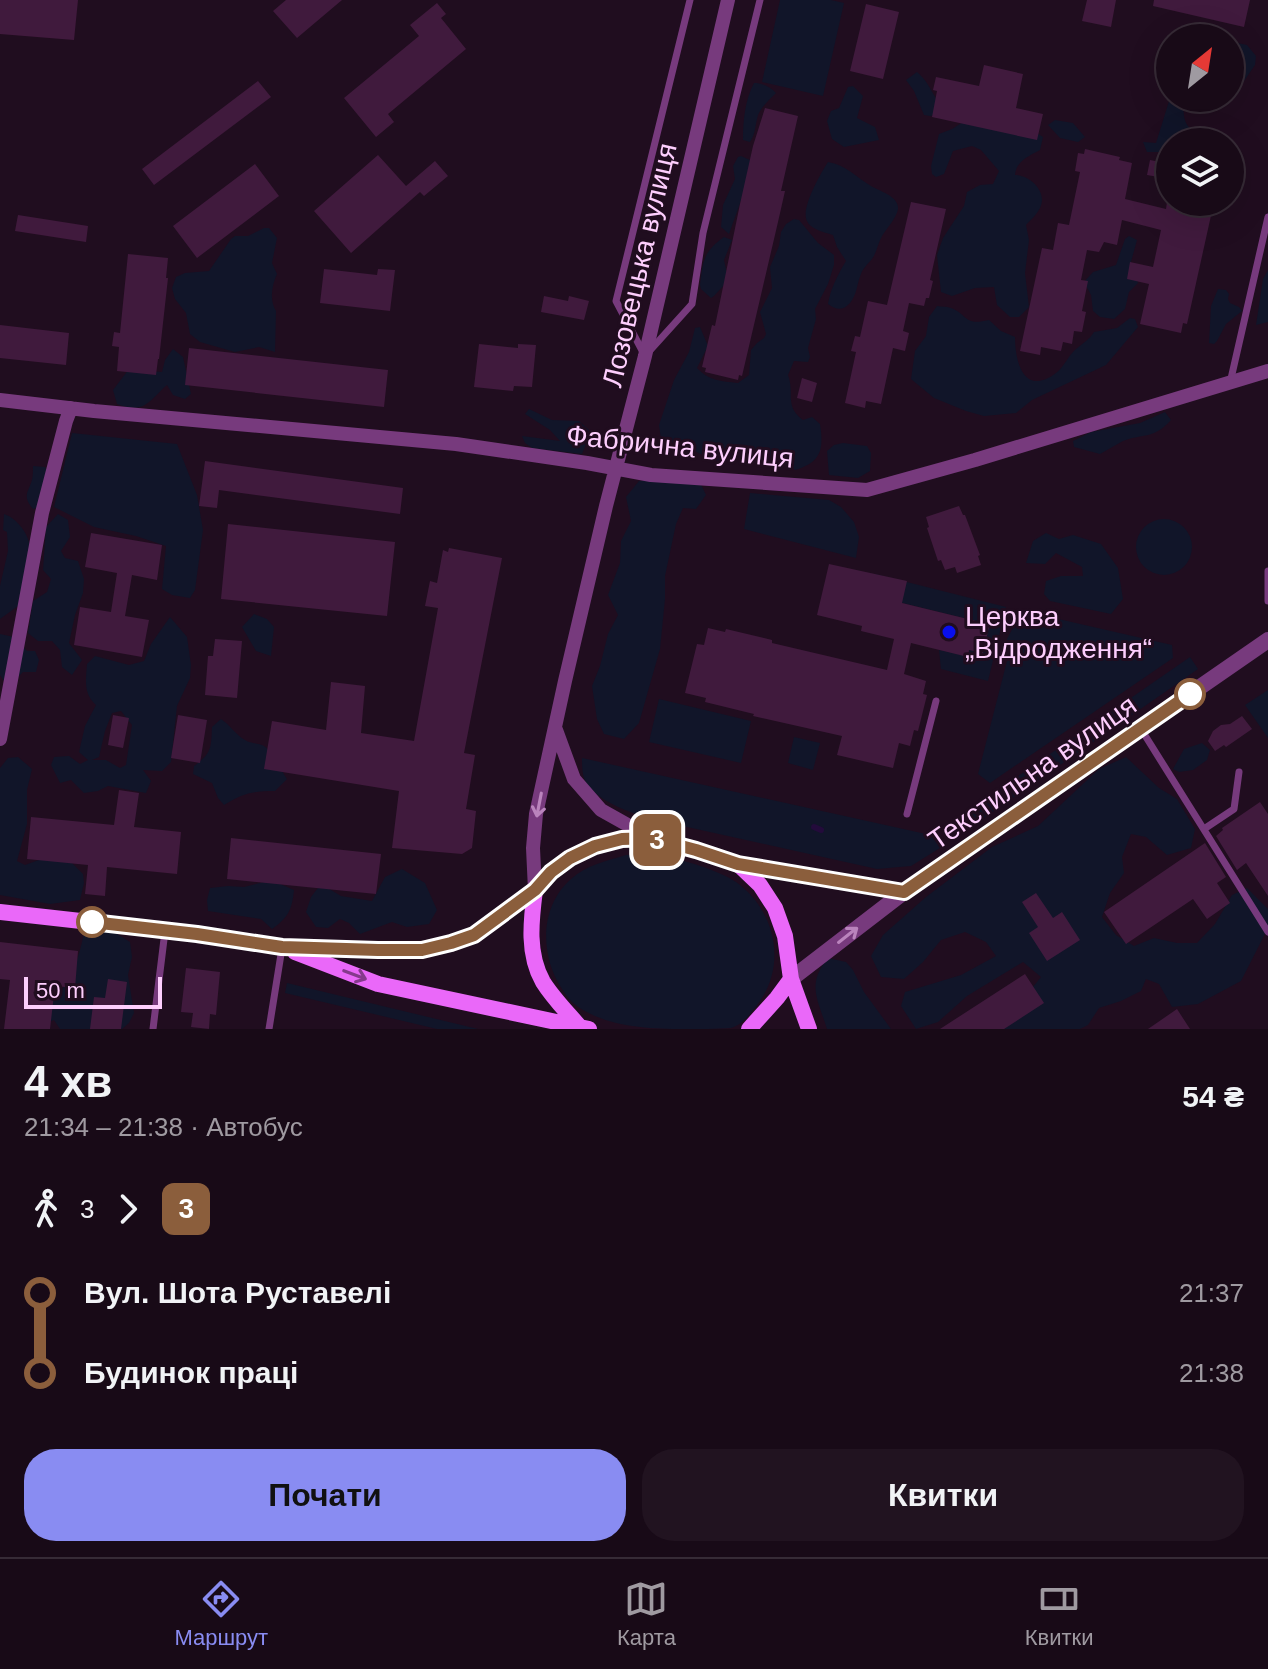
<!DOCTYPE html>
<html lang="uk">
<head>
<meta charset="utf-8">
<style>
	:root { --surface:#180a17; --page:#211320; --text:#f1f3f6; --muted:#9f9aa1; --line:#362b36; --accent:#898cf2 }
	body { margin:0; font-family:Helvetica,sans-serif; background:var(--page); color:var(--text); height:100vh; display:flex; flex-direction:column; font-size:30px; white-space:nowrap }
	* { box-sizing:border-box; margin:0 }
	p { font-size:26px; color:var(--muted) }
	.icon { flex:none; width:44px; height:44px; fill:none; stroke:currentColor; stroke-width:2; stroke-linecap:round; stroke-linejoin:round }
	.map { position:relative; height:1029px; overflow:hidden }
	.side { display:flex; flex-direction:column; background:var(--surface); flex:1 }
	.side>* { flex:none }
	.badge { padding:0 16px; border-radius:12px; font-size:28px; line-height:52px }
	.needle { width:52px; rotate:30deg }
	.tools { position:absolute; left:1156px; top:24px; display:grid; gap:16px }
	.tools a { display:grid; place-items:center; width:88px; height:88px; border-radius:50%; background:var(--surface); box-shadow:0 8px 32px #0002,0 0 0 2px var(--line); font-size:40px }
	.scale { position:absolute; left:24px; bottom:20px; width:138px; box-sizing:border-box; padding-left:8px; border:4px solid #fdcefd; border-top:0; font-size:22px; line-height:28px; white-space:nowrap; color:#fdcefd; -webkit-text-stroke:6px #200d1f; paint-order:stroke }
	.map>.badge { position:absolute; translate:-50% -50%; box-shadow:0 0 0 4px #fff }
	.legs { display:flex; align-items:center; gap:12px; height:88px; padding:0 24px; font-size:26px }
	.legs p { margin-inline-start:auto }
	.head { display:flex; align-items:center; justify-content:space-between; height:136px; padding:0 24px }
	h1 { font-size:44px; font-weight:700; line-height:60px }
	.cta { display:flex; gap:16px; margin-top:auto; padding:16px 24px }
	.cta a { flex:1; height:92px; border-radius:32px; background:var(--accent); color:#111; font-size:32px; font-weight:700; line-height:92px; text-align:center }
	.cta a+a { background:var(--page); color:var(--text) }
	ul { padding:0 24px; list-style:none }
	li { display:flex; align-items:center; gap:28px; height:80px; font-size:30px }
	li i { display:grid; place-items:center; width:12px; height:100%; margin:0 10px; background:currentColor }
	li i::after { content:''; width:20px; height:20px; margin:-10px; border:6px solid; border-radius:50%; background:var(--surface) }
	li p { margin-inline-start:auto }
	li:first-child i { background:linear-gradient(#0000 50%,currentColor 0) }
	li:last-child i { background:linear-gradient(currentColor 50%,#0000 0) }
	.dock { display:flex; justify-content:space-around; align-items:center; height:112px; border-top:2px solid var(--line); background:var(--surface); font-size:22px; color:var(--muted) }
	.dock a { display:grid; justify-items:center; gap:4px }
	.dock .selected { color:var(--accent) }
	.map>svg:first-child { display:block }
	.green { fill:#111529; fill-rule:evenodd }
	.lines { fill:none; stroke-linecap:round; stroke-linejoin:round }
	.stream { stroke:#230b3b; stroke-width:6 }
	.building { fill:#401a3d }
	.service { stroke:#773a7d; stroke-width:7 }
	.minor { stroke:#773a7d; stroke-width:14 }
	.tertiary { stroke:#773a7d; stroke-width:16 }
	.secondary { stroke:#ea68f9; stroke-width:16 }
	.oneway { stroke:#ba84bd }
	.oneway2 { stroke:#853a8c }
	.line-1-casing { stroke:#fff; stroke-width:18 }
	.line-1 { stroke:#8b5e3c; stroke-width:12 }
	.poi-dot { fill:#090fee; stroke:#200d1f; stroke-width:3 }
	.stop-1-dot { fill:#fff; stroke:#8b5e3c; stroke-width:4 }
	.labels { text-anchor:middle; stroke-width:6; stroke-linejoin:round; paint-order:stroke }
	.street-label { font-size:28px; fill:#fdcefd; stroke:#200d1f }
	.poi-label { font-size:28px; fill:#fdcefd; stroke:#200d1f; text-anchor:start }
</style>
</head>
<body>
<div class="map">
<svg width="1268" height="1029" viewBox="0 0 1268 1029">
	<rect width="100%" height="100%" fill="#200d1f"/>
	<path class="green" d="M780 0H831L844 3 823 96 762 82Z
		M1233 42 1247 45 1256 56 1255 65 1242 84 1231 78C1229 68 1228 52 1233 42Z
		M917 72C927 80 931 91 938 101L936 115 930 116 924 115 914 91 906 80Z
		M754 83C762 83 771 87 776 93 770 99 762 106 758 115 755 125 756 133 750 142L743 140C743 120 745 100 754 83Z
		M853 86 863 96 857 118 875 127 879 140 844 147 832 139 827 121 831 111 839 108 848 87Z
		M1170 98H1184C1182 128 1187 126 1209 142H1170V152H1147L1143 142 1156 143Z
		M968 119 1034 131 1043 137 1040 150C1029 156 1016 161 1015 175 1030 175 1048 192 1040 208 1037 214 1031 220 1026 225L1029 240 1025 273 1029 307 1019 317H1010L997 305 994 287 975 288 952 296 941 292 937 255 943 238 964 206 967 192 980 185 993 184 999 171 981 150 972 146 953 151 944 174 936 177 932 174 931 166 939 134 952 129Z
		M1055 120 1073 123 1085 137 1078 142 1060 138 1048 125Z
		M741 156 750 160 749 178 729 234 721 227 723 205 735 179 733 166 738 157Z
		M828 162C846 165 856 177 871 186 879 191 899 196 898 209 896 219 887 228 882 236 878 243 877 252 872 259 868 264 863 268 861 274 857 283 857 295 850 303 843 311 836 310 828 304 830 290 838 274 846 261L837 247 833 235C824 232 808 229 806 218 803 204 821 173 828 162Z
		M794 219 799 220 818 243 834 255V265L828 284 815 309 816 319 808 348 810 357 808 362 794 361 788 375C795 394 784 406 803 420L812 417 820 424C824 450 821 462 795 470L785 461 759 454 714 461 687 447 661 439 659 425 674 380 689 352 695 328 700 327 708 346 697 368C709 381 721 381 738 383L749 375 751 350 757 343 764 338 766 334 760 312 772 288 770 267 779 246 781 232 786 224Z
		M264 228H269L277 238 272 263 277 274C272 285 269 300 276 311L275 352 259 347 235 352 200 342 190 334 186 313 175 299 172 288 176 277 185 273 209 271 231 239 235 236H248Z
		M1129 236 1137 240 1131 262 1138 283 1129 292 1125 309 1114 319 1100 317 1093 311 1091 295 1084 282 1093 272 1116 265 1125 239Z
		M724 237 732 240 724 260 727 274 725 284 714 296 711 298 701 289 700 285C703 261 703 252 724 237Z
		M1268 270V322L1256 325 1263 279Z
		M1218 289 1226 290 1229 294 1228 299 1230 303 1239 307 1242 311 1226 324 1217 341 1214 344 1209 343 1211 306Z
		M937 306C941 307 946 306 951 308 969 315 963 326 989 320L1001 331 1015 337C1015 362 1024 397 1056 373 1064 367 1068 356 1076 349 1083 343 1089 340 1094 332L1117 328 1130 318 1135 319 1138 327 1106 365 1032 400 1016 413 984 416 966 411 934 398 911 379 915 351 926 336 929 317Z
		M173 349 183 357 191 394 185 399 173 395 167 385C148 402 145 414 117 404L113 390 129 369 162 372 165 360Z
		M529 409 552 420 579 421 589 430 590 434 582 454 532 448 525 443 522 436 560 441 550 430 525 414Z
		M1165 412 1171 420C1153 440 1144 433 1123 441 1115 445 1108 450 1100 454L1074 447 1073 441 1091 432 1140 423Z
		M72 433 177 444 197 495 203 530 195 590 190 598 172 595 162 589 166 546 136 536 94 527 54 507Z
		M843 443 867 446 871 453 870 471 858 478 829 475 827 451 834 445Z
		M33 466 45 467 54 482 39 507 33 509C22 496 28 493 32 480 33 475 33 471 33 466Z
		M699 480 706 495 696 509 683 508 676 524 665 576V599L660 649 639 723 624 739 604 734 597 719 592 686 600 666 608 634 618 615 608 595 620 563 621 541 631 521 626 497 639 481Z
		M750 493 829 500 841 507 854 522 859 537 856 558 744 529Z
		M4 514C17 518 30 535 30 549 29 565 21 590 18 606L0 619V586L8 551 7 532 3 530Z
		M58 514 68 520 70 537 61 551 65 558 78 561 84 579 83 593 75 615 69 643 82 660 72 675 62 667 60 650 52 641H38L28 633 33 601 47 592 51 579 43 570 46 527Z
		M1136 547a28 28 0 1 1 56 0a28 28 0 1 1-56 0Z
		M1046 533 1059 539 1073 535 1101 544 1118 568 1123 599 1111 614 1050 601 1044 594 1046 581 1061 576H1083L1082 567 1056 553 1045 564 1026 563 1033 541Z
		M875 574 1006 607 988 681 941 669 939 650 968 656 976 621 870 595Z
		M1019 610 1172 645 1173 658 990 783 978 774 1007 661V639L1017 620Z
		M254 614 267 619 274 627 271 656 256 651 242 627Z
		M170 617 187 637 191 665 190 678 177 706 171 762 162 771 143 770 151 781 146 793 108 786 98 791 84 793 71 780 60 783 51 765 54 757 69 756 80 764 88 760 79 752 85 726 96 705C83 694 86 679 87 664L95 656 129 665 144 661 151 644ZM121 711 132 725 126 765 120 768 106 760H92L99 757 105 731 112 713Z
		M0 634 14 637 27 651H35L39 660 36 672H23L8 687 0 675Z
		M1190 657 1198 669 954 839 946 826Z
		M1268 690V738L1245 705Z
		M659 699 751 721 741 763 649 742Z
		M221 719C230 725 236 735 245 740 251 744 259 743 264 746 275 753 280 769 287 779L275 791C252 791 244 793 224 805L218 798 212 783 193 774 194 766C212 753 211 748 212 727Z
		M794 737 820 743 813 770 788 763Z
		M1202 743 1210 750 1207 760 1193 770 1179 772 1173 769 1184 749Z
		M18 757 32 769 27 790V824L17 861 25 865 47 857 71 862 83 874 84 883 80 900 50 904 0 895V768L8 758Z
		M1126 757 1159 788 1177 799 1195 829 1191 848 1167 855 1146 837 1131 834 1122 857 1124 873 1110 893 1102 917 1116 935 1134 946 1154 938 1177 943H1197L1215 924 1232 895 1247 888 1268 909V928L1241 981 1198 1004 1172 1007 1159 984 1146 979 1141 991 1121 1001 1099 1008 1088 1025 1080 1029H999L1041 977 1023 962 967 996 938 1022 916 1029 901 1006 905 992 961 975 996 956 986 942 965 932 941 940 923 962 904 979 881 977 871 956 883 935 926 897 992 847 1038 826 1099 769Z
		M582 758 935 836 940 848 911 866 877 869 651 819C629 812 601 803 587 784 582 777 582 766 582 758Z
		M626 855C638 855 651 854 662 856 682 859 720 871 736 882 778 912 788 970 754 1009 748 1017 741 1025 731 1028 720 1029 696 1029 683 1029 647 1029 609 1027 578 1007 571 1002 566 996 562 989 540 956 539 907 571 879 586 865 607 861 626 855Z
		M402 869 425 883 437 910 429 924 407 927 392 922 360 934 349 923 340 919 328 928 316 927 306 912 311 897 321 884 341 896 372 901 385 877Z
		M271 880 294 890C292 910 288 918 272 929L261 919 208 911 207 900 210 888 228 886 244 887Z
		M103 928 114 932 130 942 132 957 128 975 134 1013 129 1023 122 1029H60L54 1020 30 1029 35 1000H54C71 981 79 958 84 933Z
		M828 958 846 962 853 970 864 992 891 1029H827C818 1000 806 984 828 958Z
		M287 983 478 1029H437L285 993Z"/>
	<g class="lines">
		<path class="stream" d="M814 827 821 830"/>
	</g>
	<path class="building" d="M0 0H78L74 40 0 34Z
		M286 0H342L297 38 273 11Z
		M1087 0H1116L1111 27 1082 21Z
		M1154 0H1250L1244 27 1153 6Z
		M437 3 446 14 441 18 466 49 388 114 394 122 376 137 344 98 419 36 410 25Z
		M866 4 899 12 883 79 850 71Z
		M984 65 1023 74 1016 108 1043 114 1037 140 932 117 937 91 933 90 936 77 979 86Z
		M258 81 271 97 154 185 142 169Z
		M765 108 798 116 781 191H785L778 222 742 376 739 375 738 380 705 372 706 368 702 367 712 325 715 326 740 204 753 146Z
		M1085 149 1120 157 1119 160 1132 163 1125 199 1166 209 1167 202H1214L1187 324 1183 323 1181 333 1140 324 1149 284 1127 279 1130 262 1153 267 1161 230 1122 220 1117 245 1104 242 1099 252 1087 250 1081 280 1088 281 1082 311 1086 312 1082 332 1074 331 1072 344 1063 342 1061 351 1041 347 1040 355 1020 351 1042 248 1053 250 1058 223 1069 225 1080 172 1075 171 1078 153 1084 154Z
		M378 155 406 186 435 161 448 176 424 196 420 192 351 253 314 211Z
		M1150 160 1170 164V179L1147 175Z
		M255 164 279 196 197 258 173 226Z
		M911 202 946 209 930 280 933 281 929 298H926L924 306 909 303 903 331 909 333 905 351 893 348 881 404 866 401 865 408 845 403 856 352 851 351 855 336 860 337 868 301 887 305Z
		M18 215 88 226 86 242 15 231Z
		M128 254 168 258 166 278H168L159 359H158L156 375 117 371 119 347 112 346 114 332 120 333Z
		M324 269 377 275 378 269 395 270 390 311 320 303Z
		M544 296 568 301 569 296 589 301 584 320 541 312Z
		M0 325 69 333 66 365 0 358Z
		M479 344 518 348V344L536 345 532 387 514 386 513 391 474 387Z
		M189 348 388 370 384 407 185 385Z
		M802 378 817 383 812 402 797 398Z
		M205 461 403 488 400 514 219 490 217 508 199 506Z
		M959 506 963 515H965L980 555 978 556 981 565 957 573 955 567 945 570 941 560 938 561 927 528 929 527 926 517Z
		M228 524 395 542 387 616 221 599Z
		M91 533 162 545 157 580 132 575 125 616 149 620 142 657 74 645 80 607 111 612 117 573 85 567Z
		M449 548 502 558 464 753 475 755 466 809 476 811 472 848 462 854 392 848 399 791 264 769 272 721 326 730 331 682 365 686 361 733 414 741 438 608 425 606 430 581 437 583 443 550 448 552Z
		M829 564 907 581 902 603 976 621V624L989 627 983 653 969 650 968 657 911 643 904 674 926 681 923 694 927 695 918 731 914 730 910 746 899 743 893 768 837 755 842 736 753 716 754 714 705 702 706 698 685 693 697 644 704 645 708 628 725 632 726 629 772 640V643L887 670 894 639 861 631 862 626 817 615Z
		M215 639 242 641 237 698 205 695 208 656H213Z
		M113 715 129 718 123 748 108 745Z
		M178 715 207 720 200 763 171 758Z
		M1242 716 1252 729 1226 747 1224 745 1215 751 1208 741 1213 731 1221 725 1230 724Z
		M119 790 139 793 134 827 181 832 177 874 107 867 105 896 85 894 88 865 27 859 31 817 114 825Z
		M1260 802 1268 814V896L1246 863 1237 870 1216 836 1223 830 1222 828Z
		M231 838 381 854 376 894 227 879Z
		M1205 843 1226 877 1217 883 1230 903 1207 919 1193 899 1126 944 1104 912Z
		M1036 893 1053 918 1062 912 1080 940 1047 961 1029 933 1038 927 1022 902Z
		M0 942 78 951 75 988 55 986 50 1029H4L10 980 0 979Z
		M186 968 220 972 216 1015 210 1014 209 1029 191 1027 193 1013 181 1012Z
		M1025 974 1044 1003 1004 1029H940Z
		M108 979 127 982 121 1029H90L94 997 105 998Z
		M1177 1009 1190 1029H1148Z"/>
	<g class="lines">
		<path class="service" d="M690 0 616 301 645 356 692 304 703 233 760 0
			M1230 383 1268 217
			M1268 571V601
			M1141 729 1268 932
			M907 814 936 701
			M1204 829 1234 809 1239 772
			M153 1029 165 931
			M269 1029 282 948"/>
		<path class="minor" d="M0 400 94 411 456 444 587 463 651 475 867 490 975 460 1268 371
			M556 730 574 779 601 810 651 838
			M0 739 42 513 66 421 71 408
			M535 890 533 848 536 814 565 681 606 506 645 356 728 0"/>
		<path class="tertiary" d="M738 864 904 892
			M791 979 904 892 1268 640"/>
		<path class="secondary" d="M535 890C531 921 527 954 543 982 553 998 567 1012 579 1026
			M0 912 197 934 282 947 378 950H422L451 943 474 935 535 890 551 872 570 858 595 846 622 839 651 838 696 850 738 864 760 885 775 908 785 936 791 979 809 1029
			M295 952 378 984 589 1029
			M749 1029 777 998 791 979"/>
	</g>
	<defs><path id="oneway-shaft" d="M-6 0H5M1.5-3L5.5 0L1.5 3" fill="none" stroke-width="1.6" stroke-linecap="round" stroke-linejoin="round" transform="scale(2)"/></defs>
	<g class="oneway">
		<use href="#oneway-shaft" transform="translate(539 805) rotate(101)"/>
		<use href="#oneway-shaft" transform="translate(848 935) rotate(-38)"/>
	</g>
	<use class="oneway2" href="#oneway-shaft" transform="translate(355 975) rotate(21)"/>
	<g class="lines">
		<defs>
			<path id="line-1" d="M92 922 197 934 282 947 378 950H422L451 943 474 935 535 890 551 872 570 858 595 846 622 839 651 838 696 850 738 864 904 892 1190 694"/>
		</defs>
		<use href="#line-1" class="line-1-casing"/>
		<use href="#line-1" class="line-1"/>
	</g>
	<circle class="poi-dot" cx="949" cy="632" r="8"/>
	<g class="stop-1-dot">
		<circle cx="1190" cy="694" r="14"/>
		<circle cx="92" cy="922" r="14"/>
	</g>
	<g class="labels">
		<g class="street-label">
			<text transform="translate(639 265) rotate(-77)" y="10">Лозовецька вулиця</text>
			<text transform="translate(680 446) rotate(6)" y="10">Фабрична вулиця</text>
			<text transform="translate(1032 772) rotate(-35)" y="10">Текстильна вулиця</text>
		</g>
		<g class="poi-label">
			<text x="965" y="626">Церква<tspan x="965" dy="32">„Відродження“</tspan></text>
		</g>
	</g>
</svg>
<div class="tools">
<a><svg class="needle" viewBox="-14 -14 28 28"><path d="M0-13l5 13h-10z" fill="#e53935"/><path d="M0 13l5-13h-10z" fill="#9f9aa1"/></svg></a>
<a><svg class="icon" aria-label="layers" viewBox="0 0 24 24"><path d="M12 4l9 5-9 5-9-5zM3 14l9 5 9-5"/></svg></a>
</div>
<div class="scale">50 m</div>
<b class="badge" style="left:657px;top:840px;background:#8b5e3c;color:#fff">3</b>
</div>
<section class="side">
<div class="head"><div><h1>4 хв</h1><p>21:34 – 21:38 · Автобус</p></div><b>54 ₴</b></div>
<div class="legs"><svg class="icon" aria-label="walk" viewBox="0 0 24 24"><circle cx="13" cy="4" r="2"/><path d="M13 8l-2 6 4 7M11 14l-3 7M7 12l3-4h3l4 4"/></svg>3<svg class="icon" aria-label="forward" viewBox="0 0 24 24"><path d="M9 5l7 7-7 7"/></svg><b class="badge" style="background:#8b5e3c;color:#fff">3</b></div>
<ul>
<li><i style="color:#8b5e3c"></i><b>Вул. Шота Руставелі</b><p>21:37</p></li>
<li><i style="color:#8b5e3c"></i><b>Будинок праці</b><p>21:38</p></li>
</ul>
<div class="cta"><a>Почати</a><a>Квитки</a></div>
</section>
<nav class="dock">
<a class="selected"><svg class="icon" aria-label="directions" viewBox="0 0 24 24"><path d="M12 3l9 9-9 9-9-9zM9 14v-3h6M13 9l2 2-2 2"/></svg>Маршрут</a>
<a><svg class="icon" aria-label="map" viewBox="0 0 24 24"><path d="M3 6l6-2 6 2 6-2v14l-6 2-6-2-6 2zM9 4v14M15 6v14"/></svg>Карта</a>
<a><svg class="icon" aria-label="tickets" viewBox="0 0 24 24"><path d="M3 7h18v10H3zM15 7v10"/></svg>Квитки</a>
</nav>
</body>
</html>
